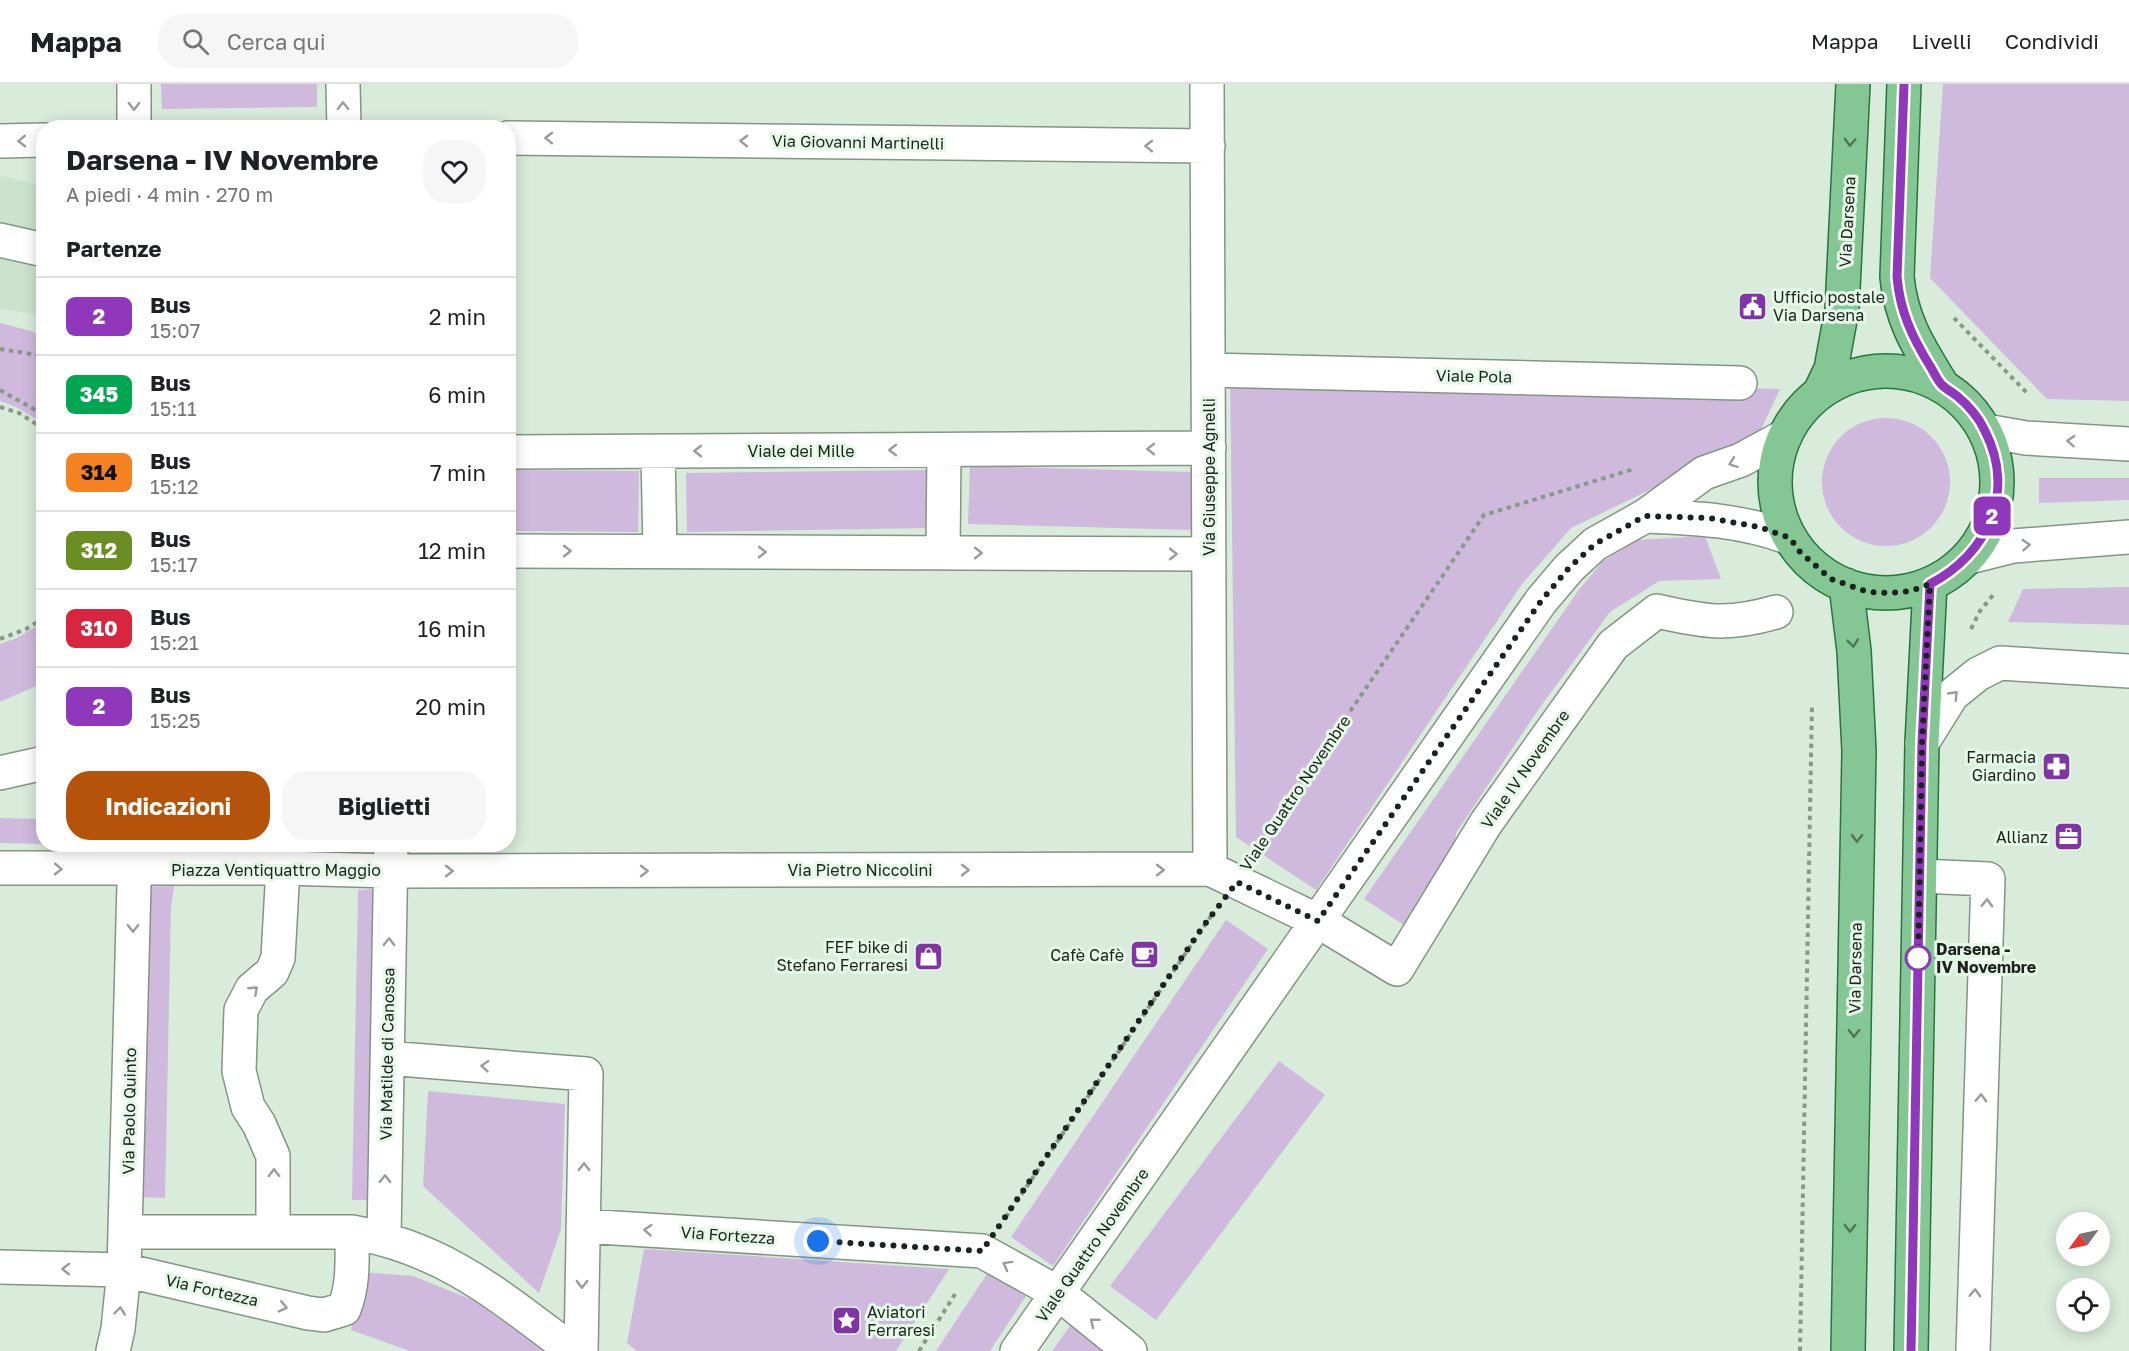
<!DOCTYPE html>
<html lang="it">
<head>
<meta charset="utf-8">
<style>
	:root { --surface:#fff; --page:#f6f6f6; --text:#202124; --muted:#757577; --line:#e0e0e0; --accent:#b45309 }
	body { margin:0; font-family:"Golos Text",sans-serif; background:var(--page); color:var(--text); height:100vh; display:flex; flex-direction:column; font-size:22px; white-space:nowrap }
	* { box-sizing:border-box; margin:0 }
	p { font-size:20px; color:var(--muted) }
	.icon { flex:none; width:33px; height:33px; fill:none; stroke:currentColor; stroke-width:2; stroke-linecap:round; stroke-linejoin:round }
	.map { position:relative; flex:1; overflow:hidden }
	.sheet { position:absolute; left:36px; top:36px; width:480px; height:732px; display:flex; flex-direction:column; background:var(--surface); border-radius:24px; box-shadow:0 3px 15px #0003 }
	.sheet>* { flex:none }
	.badge { padding:0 12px; border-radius:9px; font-size:21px; line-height:39px }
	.needle { width:39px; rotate:237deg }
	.buttons { position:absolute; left:2056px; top:1128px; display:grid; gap:12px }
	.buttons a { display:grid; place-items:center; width:54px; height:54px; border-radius:50%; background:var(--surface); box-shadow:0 3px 15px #0003; font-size:30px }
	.you { position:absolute; width:30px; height:30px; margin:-15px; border:4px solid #fff; border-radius:50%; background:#1a73e8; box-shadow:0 0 0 9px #1a73e833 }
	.map>.badge { position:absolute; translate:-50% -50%; box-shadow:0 0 0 3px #fff }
	h2 { padding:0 30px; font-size:22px; line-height:54px }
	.round { display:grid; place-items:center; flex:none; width:63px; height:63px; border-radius:24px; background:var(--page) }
	.overview { display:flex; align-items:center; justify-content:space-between; height:102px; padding:0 30px }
	h1 { font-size:28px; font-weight:700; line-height:45px }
	.primary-button { display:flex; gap:12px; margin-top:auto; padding:12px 30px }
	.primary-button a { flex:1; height:69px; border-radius:24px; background:var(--accent); color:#fff; font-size:24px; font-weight:700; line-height:69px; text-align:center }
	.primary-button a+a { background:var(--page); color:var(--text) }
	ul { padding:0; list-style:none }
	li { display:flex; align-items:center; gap:18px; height:78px; padding:0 30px; border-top:2px solid var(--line) }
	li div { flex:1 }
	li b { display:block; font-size:22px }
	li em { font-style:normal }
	li .badge { min-width:66px; font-weight:700; text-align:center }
	header { display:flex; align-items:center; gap:36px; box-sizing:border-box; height:84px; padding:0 30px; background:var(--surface); border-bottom:2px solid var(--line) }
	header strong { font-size:28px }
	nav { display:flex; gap:33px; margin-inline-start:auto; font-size:21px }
	.search { width:420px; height:54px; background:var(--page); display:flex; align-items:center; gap:15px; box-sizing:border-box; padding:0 21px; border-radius:24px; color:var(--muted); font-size:22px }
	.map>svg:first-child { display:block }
	.built { fill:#cbe3cd }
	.green { fill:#cfb9dd }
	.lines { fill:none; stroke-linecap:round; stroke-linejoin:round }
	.minor-casing { stroke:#849485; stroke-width:36 }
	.major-casing { stroke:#2a753c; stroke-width:36 }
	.path { stroke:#8a978b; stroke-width:4; stroke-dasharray:4.5 4.5; stroke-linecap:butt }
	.minor { stroke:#fff; stroke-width:33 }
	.major { stroke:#84c794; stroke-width:33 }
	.oneway { stroke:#999c99 }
	.oneway2 { stroke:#507458 }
	.line-casing { stroke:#fff; stroke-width:14 }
	.line { stroke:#8f38bc; stroke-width:9 }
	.walk { stroke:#1c221d; stroke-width:6; stroke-dasharray:0 10.8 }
	.stop-dot { fill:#fff; stroke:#8f38bc; stroke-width:3 }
	.labels { text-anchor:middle; stroke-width:6; stroke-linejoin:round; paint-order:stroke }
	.street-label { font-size:16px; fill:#1c221d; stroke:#e6f8e8 }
	.poi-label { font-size:16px; fill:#1c221d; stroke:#e6f8e8; text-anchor:end }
	.stop-label { font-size:16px; font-weight:bold; fill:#1c221d; stroke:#e6f8e8; text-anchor:start }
</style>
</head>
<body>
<header>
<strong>Mappa</strong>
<div class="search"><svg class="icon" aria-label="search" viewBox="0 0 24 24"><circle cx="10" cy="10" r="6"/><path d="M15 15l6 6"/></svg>Cerca qui</div>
<nav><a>Mappa</a><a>Livelli</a><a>Condividi</a></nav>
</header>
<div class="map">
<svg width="2129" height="1267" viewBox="0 0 2129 1267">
	<rect width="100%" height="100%" fill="#d9ebdb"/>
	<path class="built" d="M3 92 43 102V231L0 225V93Z"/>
	<path class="green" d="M161 0H317V23L162 25Z
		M1943 0H2129V317L2047 315 1930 194Z
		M0 239 31 247 43 254V339L16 323 0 317Z
		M1230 291 1780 305 1757 354 1571 444 1522 500 1316 806 1236 753Z
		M1822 398a64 64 0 1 1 128 0a64 64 0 1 1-128 0Z
		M970 382 1193 388 1192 446 968 440Z
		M509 386 639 387 638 448 509 447Z
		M927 386 928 444 687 448 686 389Z
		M2039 394H2129V416L2039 419Z
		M1705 452 1721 495 1659 497 1610 528 1538 626 1456 749 1455 763 1410 845 1364 815 1578 507 1603 477 1638 456Z
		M2129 503V541L2008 538 2023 505Z
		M43 538V599L0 618V560L17 554Z
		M0 734 43 735V760L0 759Z
		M155 761 367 760V766L155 763Z
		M174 802 171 823 165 1114 140 1113 147 803Z
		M384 805 375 1116H352L358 806Z
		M1226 836 1268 865 1053 1182 1011 1153Z
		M1279 977 1325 1011 1156 1236 1110 1202Z
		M428 1007 565 1020 561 1145 539 1209 423 1102Z
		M644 1165 949 1185 896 1267H637L627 1259Z
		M989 1187 1026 1212 990 1267H936Z
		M361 1188 413 1192 478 1218 544 1267H410L351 1246Z
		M1072 1239 1106 1267H1052Z"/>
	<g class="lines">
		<defs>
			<path id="minor" d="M134 0V44
				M343 0 344 44
				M1207 0 1210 785
				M508 54 1208 62
				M0 57 44 56
				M0 156 44 166
				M1209 286 1740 299
				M1986 347 2026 354 2129 360
				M508 368 1209 364
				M658 368 660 467
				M1645 432C1697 434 1741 436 1790 454
				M508 467 1209 470
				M943 469 944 366
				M1969 473 2013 462 2129 453
				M1922 659 1952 611 1978 590 2000 579 2129 587
				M0 689 44 679
				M0 784H283L391 787 1210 785 1318 837 1397 885 1486 739 1613 561 1657 527C1705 538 1728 542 1776 528
				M1920 792 1988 795 1973 1267
				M387 974 586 990 581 1267
				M583 1142 982 1167 1058 1209 1130 1267
				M126 1148H352C446 1165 499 1212 573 1267
				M273 1148V1072L259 1040 248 1023 239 987 241 926 252 905 272 888 278 874 283 784
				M384 1154 391 760
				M0 1183 124 1186 308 1229 324 1231 344 1225C354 1200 352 1175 352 1148
				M113 1267 118 1245 124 1186 135 760
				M1017 1267 1541 517 1569 484 1595 460 1645 432 1704 389 1741 376 1785 352"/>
			<path id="major" d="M1904 0 1897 193C1901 237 1920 265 1942 301
				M1775 398a111 111 0 1 1 222 0a111 111 0 1 1-222 0Z
				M1820 308 1831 285 1842 225 1853 0
				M1846 501 1854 567 1859 667 1848 1267
				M1911 1267 1922 659 1930 500"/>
		</defs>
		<use href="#minor" class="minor-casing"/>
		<use href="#major" class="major-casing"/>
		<path class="path" d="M1954 234 2028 310
			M0 265 44 272
			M0 306 44 331
			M0 323 19 329 44 345
			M1971 545 1980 527 1993 511
			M0 555 26 545 44 534
			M1259 761 1484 431 1634 385
			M1006 1133 1211 832
			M919 1267 957 1207
			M1800 1267 1812 620"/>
		<use href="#minor" class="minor"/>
		<use href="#major" class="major"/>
	</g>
	<defs><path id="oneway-chevron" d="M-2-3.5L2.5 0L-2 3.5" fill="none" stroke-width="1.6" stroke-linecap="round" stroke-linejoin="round" transform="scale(1.5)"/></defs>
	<g class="oneway">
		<use href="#oneway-chevron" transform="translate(134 22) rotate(89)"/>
		<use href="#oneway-chevron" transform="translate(343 22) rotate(-91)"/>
		<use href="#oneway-chevron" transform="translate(549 54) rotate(-179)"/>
		<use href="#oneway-chevron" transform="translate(22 57) rotate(179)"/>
		<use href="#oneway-chevron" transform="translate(744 57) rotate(-179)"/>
		<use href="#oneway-chevron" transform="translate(1149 62) rotate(-179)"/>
		<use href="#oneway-chevron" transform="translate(2071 357) rotate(-176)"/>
		<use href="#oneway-chevron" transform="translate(1151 365) rotate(180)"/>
		<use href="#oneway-chevron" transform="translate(893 366) rotate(180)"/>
		<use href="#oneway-chevron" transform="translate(698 367) rotate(180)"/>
		<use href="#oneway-chevron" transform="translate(1733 379) rotate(160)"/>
		<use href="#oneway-chevron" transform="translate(2026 461) rotate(-4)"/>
		<use href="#oneway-chevron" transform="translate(567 467)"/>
		<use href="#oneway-chevron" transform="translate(762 468)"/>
		<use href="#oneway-chevron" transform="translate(978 469)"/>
		<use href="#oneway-chevron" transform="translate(1173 470)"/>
		<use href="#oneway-chevron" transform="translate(1954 611) rotate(-46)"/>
		<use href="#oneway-chevron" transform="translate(58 785) rotate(1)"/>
		<use href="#oneway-chevron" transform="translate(965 786)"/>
		<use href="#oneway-chevron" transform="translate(1160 786)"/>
		<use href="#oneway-chevron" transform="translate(449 787)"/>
		<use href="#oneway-chevron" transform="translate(644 787)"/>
		<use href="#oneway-chevron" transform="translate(1987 819) rotate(-88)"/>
		<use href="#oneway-chevron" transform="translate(133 844) rotate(91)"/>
		<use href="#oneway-chevron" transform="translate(389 858) rotate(-89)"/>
		<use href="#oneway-chevron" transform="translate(254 906) rotate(-43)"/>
		<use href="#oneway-chevron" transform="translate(485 982) rotate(-175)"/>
		<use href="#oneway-chevron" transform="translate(1981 1014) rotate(-88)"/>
		<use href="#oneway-chevron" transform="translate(584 1083) rotate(-89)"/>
		<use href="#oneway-chevron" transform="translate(274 1089) rotate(-91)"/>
		<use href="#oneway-chevron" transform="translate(385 1095) rotate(-89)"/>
		<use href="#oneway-chevron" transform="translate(648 1146) rotate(-176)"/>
		<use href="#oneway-chevron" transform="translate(1007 1181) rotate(-151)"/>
		<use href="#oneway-chevron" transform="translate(66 1185) rotate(-179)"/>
		<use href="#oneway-chevron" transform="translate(582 1200) rotate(91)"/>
		<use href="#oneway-chevron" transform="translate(1975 1209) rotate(-88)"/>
		<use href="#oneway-chevron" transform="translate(283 1223) rotate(13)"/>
		<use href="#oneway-chevron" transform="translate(120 1227) rotate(-84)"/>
		<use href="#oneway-chevron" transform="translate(1094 1238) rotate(-141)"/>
	</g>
	<g class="oneway2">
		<use href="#oneway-chevron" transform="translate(1850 58) rotate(93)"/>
		<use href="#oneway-chevron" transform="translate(1853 559) rotate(84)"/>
		<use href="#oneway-chevron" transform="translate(1857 754) rotate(91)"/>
		<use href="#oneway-chevron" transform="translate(1854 949) rotate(91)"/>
		<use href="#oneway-chevron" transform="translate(1850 1144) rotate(91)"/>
	</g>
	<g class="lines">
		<defs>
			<path id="line" d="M1904 0 1897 193C1900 227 1912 253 1930 282 1934 288 1937 296 1942 301 1946 305 1952 308 1957 312 1968 321 1979 334 1985 347 2016 408 1988 470 1930 500L1922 659 1911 1267"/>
		</defs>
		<use href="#line" class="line-casing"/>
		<use href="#line" class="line"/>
		<path class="walk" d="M818 1157 982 1167 1202 844 1237 798 1318 837 1541 517 1569 484 1595 460 1645 432 1709 434 1759 443 1790 454 1800 468 1831 495 1868 508 1890 509 1911 507 1930 500 1922 659 1918 883V874"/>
	</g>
	<defs>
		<symbol id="civic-square" viewBox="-11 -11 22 22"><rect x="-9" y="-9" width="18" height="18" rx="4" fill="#8034a5" stroke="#e6f8e8"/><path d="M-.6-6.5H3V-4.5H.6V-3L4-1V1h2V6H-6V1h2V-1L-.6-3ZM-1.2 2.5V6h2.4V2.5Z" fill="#fff"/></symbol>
		<symbol id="pharmacy-square" viewBox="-11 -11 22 22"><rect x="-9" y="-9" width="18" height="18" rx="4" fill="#8034a5" stroke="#e6f8e8"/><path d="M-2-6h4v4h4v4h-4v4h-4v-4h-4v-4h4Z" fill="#fff"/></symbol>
		<symbol id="office-square" viewBox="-11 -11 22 22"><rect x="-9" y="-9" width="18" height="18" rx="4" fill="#8034a5" stroke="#e6f8e8"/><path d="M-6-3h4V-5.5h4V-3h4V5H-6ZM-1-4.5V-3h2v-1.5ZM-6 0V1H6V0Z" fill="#fff"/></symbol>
		<symbol id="cafe-square" viewBox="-11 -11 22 22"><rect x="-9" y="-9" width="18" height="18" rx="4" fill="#8034a5" stroke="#e6f8e8"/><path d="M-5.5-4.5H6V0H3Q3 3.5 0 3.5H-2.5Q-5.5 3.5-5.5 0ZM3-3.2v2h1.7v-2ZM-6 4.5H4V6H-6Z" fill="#fff"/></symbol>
		<symbol id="shop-square" viewBox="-11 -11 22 22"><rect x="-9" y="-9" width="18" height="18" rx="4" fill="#8034a5" stroke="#e6f8e8"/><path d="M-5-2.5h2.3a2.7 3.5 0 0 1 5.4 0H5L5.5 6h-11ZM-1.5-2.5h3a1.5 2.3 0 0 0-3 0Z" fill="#fff"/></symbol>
		<symbol id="sight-square" viewBox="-11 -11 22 22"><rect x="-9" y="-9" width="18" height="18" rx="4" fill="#8034a5" stroke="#e6f8e8"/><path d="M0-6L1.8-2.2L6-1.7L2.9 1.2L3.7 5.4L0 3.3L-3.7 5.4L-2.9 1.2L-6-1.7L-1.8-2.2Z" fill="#fff"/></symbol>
	</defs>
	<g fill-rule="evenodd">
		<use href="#civic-square" x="1736" y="206" width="33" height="33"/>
		<use href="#pharmacy-square" x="2040" y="666" width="33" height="33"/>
		<use href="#office-square" x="2052" y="736" width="33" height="33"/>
		<use href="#cafe-square" x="1128" y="854" width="33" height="33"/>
		<use href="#shop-square" x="912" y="856" width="33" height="33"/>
		<use href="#sight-square" x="830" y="1220" width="33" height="33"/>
	</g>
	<circle class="stop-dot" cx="1918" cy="874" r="12"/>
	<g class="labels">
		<g class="street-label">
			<text transform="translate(858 58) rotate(1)" y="6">Via Giovanni Martinelli</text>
			<text transform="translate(1847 138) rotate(-87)" y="6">Via Darsena</text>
			<text transform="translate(1474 292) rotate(1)" y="6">Viale Pola</text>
			<text x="801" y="373">Viale dei Mille</text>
			<text transform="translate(1209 393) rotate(-90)" y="6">Via Giuseppe Agnelli</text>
			<text transform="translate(1525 685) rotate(-55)" y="6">Viale IV Novembre</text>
			<text transform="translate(1295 709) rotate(-56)" y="6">Viale Quattro Novembre</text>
			<text x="276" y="792">Piazza Ventiquattro Maggio</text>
			<text x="860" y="792">Via Pietro Niccolini</text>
			<text transform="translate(1855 884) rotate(-89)" y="6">Via Darsena</text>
			<text transform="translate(387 970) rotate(-89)" y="6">Via Matilde di Canossa</text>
			<text transform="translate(129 1027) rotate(-89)" y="6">Via Paolo Quinto</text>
			<text transform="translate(728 1151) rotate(4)" y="6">Via Fortezza</text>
			<text transform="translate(1092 1161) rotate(-55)" y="6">Viale Quattro Novembre</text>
			<text transform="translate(212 1206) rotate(13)" y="6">Via Fortezza</text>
		</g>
		<g class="poi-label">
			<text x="1773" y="219" text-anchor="start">Ufficio postale<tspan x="1773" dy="18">Via Darsena</tspan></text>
			<text x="2036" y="679">Farmacia<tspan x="2036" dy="18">Giardino</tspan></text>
			<text x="2048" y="759">Allianz</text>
			<text x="908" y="869">FEF bike di<tspan x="908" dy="18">Stefano Ferraresi</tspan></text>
			<text x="1124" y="877">Cafè Cafè</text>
			<text x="867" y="1234" text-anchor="start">Aviatori<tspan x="867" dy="18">Ferraresi</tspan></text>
		</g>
		<g class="stop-label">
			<text x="1936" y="871">Darsena -<tspan x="1936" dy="18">IV Novembre</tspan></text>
		</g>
	</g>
</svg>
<div class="buttons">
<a><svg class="needle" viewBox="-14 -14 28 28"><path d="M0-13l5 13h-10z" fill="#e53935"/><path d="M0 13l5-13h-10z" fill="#757577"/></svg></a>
<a><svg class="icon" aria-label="locate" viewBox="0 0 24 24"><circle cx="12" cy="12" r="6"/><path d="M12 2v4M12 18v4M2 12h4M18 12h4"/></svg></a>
</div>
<div class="you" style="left:818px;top:1157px"></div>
<b class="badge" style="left:1992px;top:432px;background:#8f38bc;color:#fff">2</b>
<section class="sheet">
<div class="overview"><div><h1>Darsena - IV Novembre</h1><p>A piedi · 4 min · 270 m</p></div><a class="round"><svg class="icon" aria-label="heart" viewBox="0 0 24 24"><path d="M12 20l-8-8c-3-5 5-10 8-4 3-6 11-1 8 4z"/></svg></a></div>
<h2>Partenze</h2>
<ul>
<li><span class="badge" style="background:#8f38bc;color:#fff">2</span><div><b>Bus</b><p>15:07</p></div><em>2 min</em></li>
<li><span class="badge" style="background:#00a651;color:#fff">345</span><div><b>Bus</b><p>15:11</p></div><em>6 min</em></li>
<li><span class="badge" style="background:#f58220;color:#111">314</span><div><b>Bus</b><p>15:12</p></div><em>7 min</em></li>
<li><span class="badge" style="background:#6b8e23;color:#fff">312</span><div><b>Bus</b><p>15:17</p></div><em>12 min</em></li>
<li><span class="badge" style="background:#d7263d;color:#fff">310</span><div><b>Bus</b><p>15:21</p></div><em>16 min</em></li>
<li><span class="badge" style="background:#8f38bc;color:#fff">2</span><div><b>Bus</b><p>15:25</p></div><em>20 min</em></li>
</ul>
<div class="primary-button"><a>Indicazioni</a><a>Biglietti</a></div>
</section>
</div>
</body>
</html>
